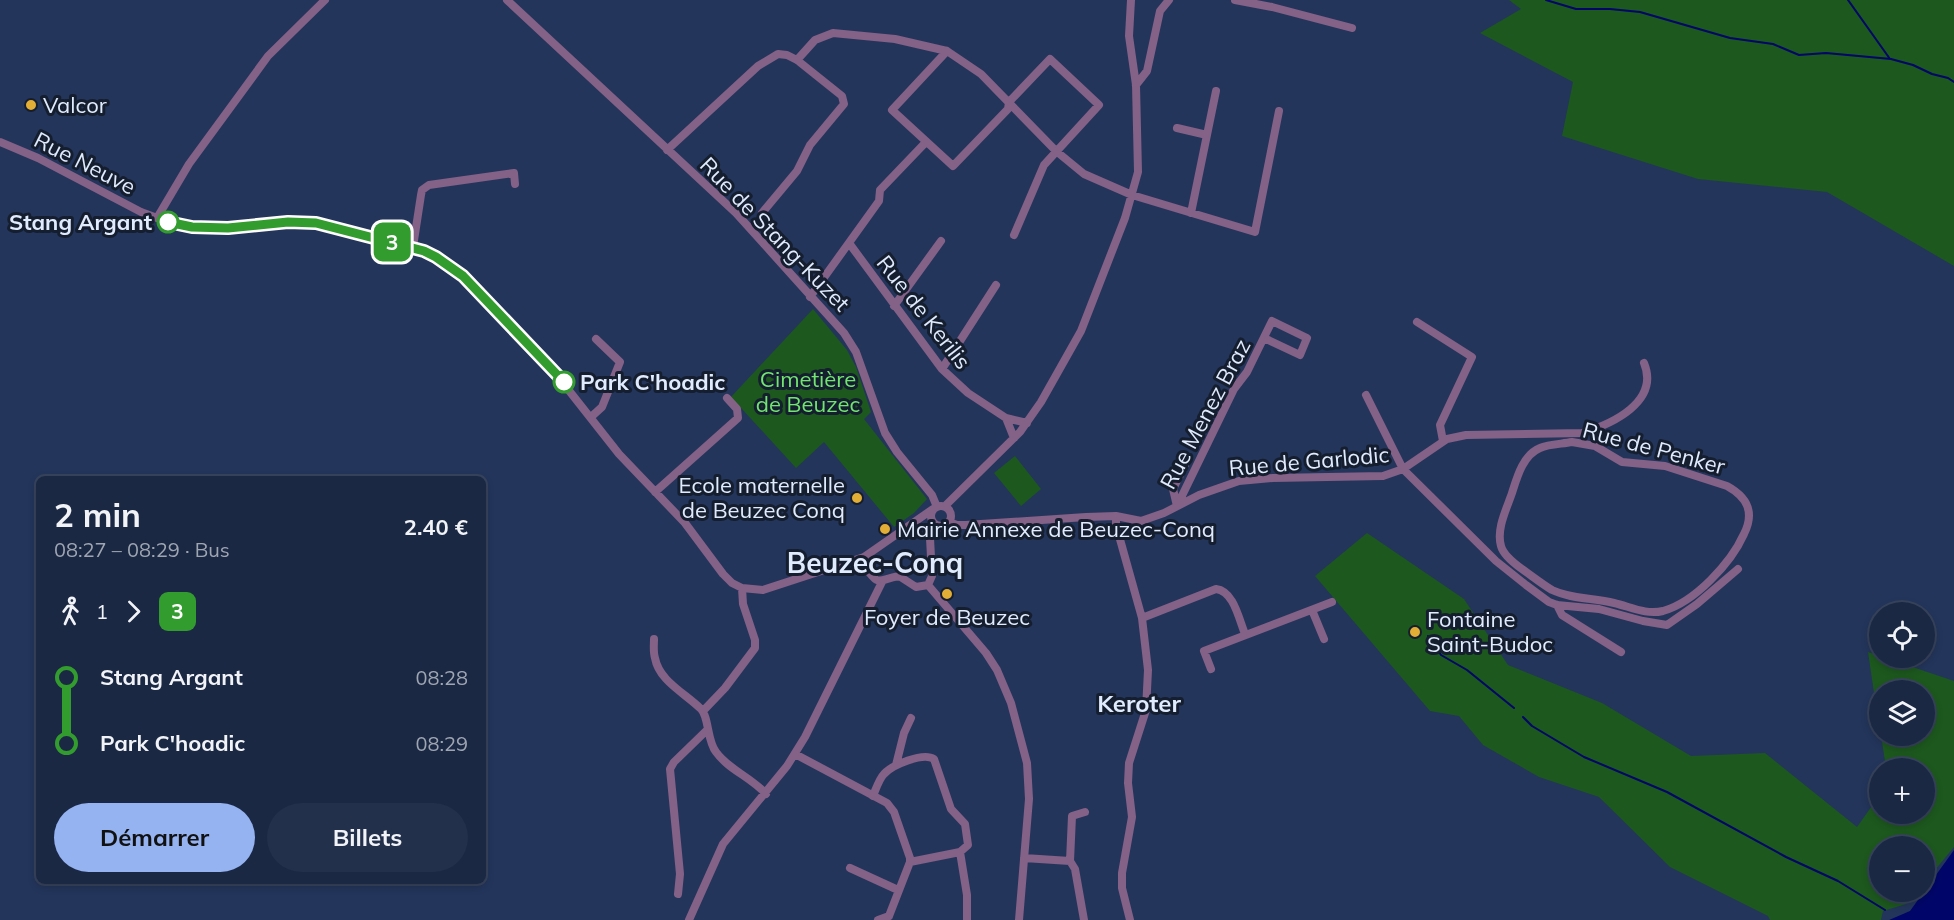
<!DOCTYPE html>
<html lang="fr">
<head>
<meta charset="utf-8">
<style>
	:root { --surface:#1a2844; --page:#23304b; --text:#f1f3f6; --muted:#9fa6b2; --line:#38445d; --accent:#95b2f1 }
	body { margin:0; font-family:Mulish,sans-serif; background:var(--page); color:var(--text); height:100vh; display:flex; flex-direction:column; font-size:22px; white-space:nowrap }
	* { box-sizing:border-box; margin:0 }
	p { font-size:20px; color:var(--muted) }
	.icon { flex:none; width:33px; height:33px; fill:none; stroke:currentColor; stroke-width:2; stroke-linecap:round; stroke-linejoin:round }
	.map { position:relative; flex:1; overflow:hidden }
	.sheet { position:absolute; left:36px; top:476px; width:450px; height:408px; display:flex; flex-direction:column; background:var(--surface); border-radius:9px; box-shadow:0 3px 9px #0003,0 0 0 2px var(--line) }
	.sheet>* { flex:none }
	.badge { padding:0 12px; border-radius:9px; font-size:21px; line-height:39px }
	.buttons { position:absolute; left:1869px; top:602px; display:grid; gap:12px }
	.buttons a { display:grid; place-items:center; width:66px; height:66px; border-radius:50%; background:var(--surface); box-shadow:0 3px 9px #0003,0 0 0 2px var(--line); font-size:30px }
	.map>.badge { position:absolute; translate:-50% -50%; box-shadow:0 0 0 3px #fff }
	.legs { display:flex; align-items:center; gap:9px; height:66px; padding:0 18px; font-size:20px }
	.legs p { margin-inline-start:auto }
	.head { display:flex; align-items:center; justify-content:space-between; height:102px; padding:0 18px }
	h1 { font-size:33px; font-weight:700; line-height:45px }
	.button { display:flex; gap:12px; margin-top:auto; padding:12px 18px }
	.button a { flex:1; height:69px; border-radius:36px; background:var(--accent); color:#111; font-size:24px; font-weight:700; line-height:69px; text-align:center }
	.button a+a { background:var(--page); color:var(--text) }
	ul { padding:0 18px; list-style:none }
	li { display:flex; align-items:center; gap:21px; height:66px; font-size:22px }
	li i { display:grid; place-items:center; width:9px; height:100%; margin:0 8px; background:currentColor }
	li i::after { content:''; width:15px; height:15px; margin:-8px; border:4px solid; border-radius:50%; background:var(--surface) }
	li p { margin-inline-start:auto }
	li:first-child i { background:linear-gradient(#0000 50%,currentColor 0) }
	li:last-child i { background:linear-gradient(currentColor 50%,#0000 0) }
	.map>svg:first-child { display:block }
	.green { fill:#1d581e }
	.water { fill:#000669 }
	.lines { fill:none; stroke-linecap:round; stroke-linejoin:round }
	.stream { stroke:#000669; stroke-width:2 }
	.street { stroke:#846187; stroke-width:8 }
	.line-1-casing { stroke:#fff; stroke-width:14 }
	.line-1 { stroke:#339c2e; stroke-width:9 }
	.poi-dot { fill:#e3ae35; stroke:#151e2f; stroke-width:2 }
	.stop-1-dot { fill:#fff; stroke:#339c2e; stroke-width:3 }
	.labels { text-anchor:middle; stroke-width:6; stroke-linejoin:round; paint-order:stroke }
	.poi-label { font-size:22px; fill:#e1ebfe; stroke:#151e2f; text-anchor:start }
	.street-label { font-size:22px; fill:#e1ebfe; stroke:#151e2f }
	.stop-label { font-size:22px; font-weight:bold; fill:#e1ebfe; stroke:#151e2f; text-anchor:end }
	.park-label { font-size:22px; fill:#71e570; stroke:#151e2f }
	.neighbourhood-label { font-size:24px; font-weight:bold; fill:#e1ebfe; stroke:#151e2f }
	.district-label { font-size:28px; font-weight:bold; fill:#e1ebfe; stroke:#151e2f }
</style>
</head>
<body>
<div class="map">
<svg width="1954" height="920" viewBox="0 0 1954 920">
	<rect width="100%" height="100%" fill="#23355b"/>
	<path class="green" d="M1509 0H1954V266L1827 192 1698 179 1562 136 1573 82 1480 33 1521 9Z
		M813 309 847 350 856 367 871 412 864 419 927 499 914 513 894 527 824 442 796 468 731 397Z
		M1015 456 1041 489 1021 506 994 473Z
		M1367 533 1464 599 1508 665 1602 703 1691 756 1765 753 1857 827 1879 796 1880 813H1924V768H1886L1881 735H1924V690H1880L1879 727 1868 652 1954 681V847L1925 882 1924 846H1880V891H1917L1906 904 1883 911 1881 920H1770L1768 916 1670 867 1599 797 1539 777 1483 745 1459 716 1430 711 1315 576Z"/>
	<path class="water" d="M1954 850V920H1889L1910 911Z"/>
	<g class="lines">
		<path class="stream" d="M1546 0 1576 9H1610L1640 12 1730 38 1773 44 1799 55 1826 53 1891 59 1913 65 1932 74 1948 78 1954 82
			M1848 0 1890 59
			M1428 636 1441 655 1467 670 1514 708
			M1523 717 1532 726 1584 757 1667 792 1786 857 1838 881 1885 910"/>
		<path class="street" d="M507 0 736 213 844 333 856 352 885 433 897 452 932 495 937 507
			M1235 0 1272 7 1352 28
			M947 51 892 110 953 166 1008 109 1009 102 1050 59 1099 105 1044 165 1014 235
			M797 60 815 40 833 33 895 39 947 51 981 74 1056 151 1084 174 1132 195 1255 232 1279 111
			M1136 85 1147 71 1160 11 1169 0
			M1177 128 1207 135
			M0 142 38 158 141 212 168 222 192 227 228 228 288 222 316 223 404 245 436 257 463 276 552 369 619 454 685 523 723 574 732 583 742 588 763 590 864 557 933 509
			M667 150 758 66 778 54 787 55 797 60 842 96 844 104 810 145 797 171 762 213
			M1191 213 1216 91
			M157 218 189 164 268 56 325 0
			M849 243 942 369 968 393 1006 418 1027 423
			M413 247 421 195 422 190 429 185 514 173 515 184
			M810 297 879 201 880 190 926 142
			M894 306 941 241
			M1417 322 1472 357 1440 425 1443 441
			M942 369 996 285
			M1366 395 1403 469 1496 561 1526 585 1549 602 1557 605 1599 609 1643 621 1667 625 1697 604 1738 569
			M591 417 602 407 620 362 596 339
			M1006 418 1014 438
			M1572 442 1595 446 1622 462 1665 466 1727 486C1747 497 1755 512 1744 534 1731 563 1695 602 1663 611 1646 615 1631 607 1614 603 1594 598 1571 599 1552 590 1542 584 1532 576 1522 569 1515 564 1503 554 1501 546 1496 529 1507 508 1512 493 1517 477 1523 455 1540 448 1549 444 1562 444 1572 442Z
			M655 492 738 418 737 409 727 398
			M931 516a10 10 0 1 1 20 0a10 10 0 1 1-20 0Z
			M945 506 1020 432 1041 402 1081 331 1125 218 1138 172 1136 85 1129 36 1131 0
			M1177 506 1234 389 1247 372 1272 321 1307 338 1300 355 1264 338
			M1177 506 1173 489 1185 465
			M1116 516V525L1142 618 1148 670 1146 710 1129 763 1128 783 1132 817 1122 873V888L1130 920
			M949 522 957 525H966L1086 517 1116 516 1141 521 1164 513 1199 495 1239 481 1273 478 1383 476 1403 469 1447 439 1466 435 1582 433C1612 424 1660 402 1644 363
			M864 557V566C881 588 876 580 899 576L916 587 928 585
			M928 585 986 653 997 670 1011 703 1027 763 1029 799 1019 920
			M928 585 932 576 930 538 940 526
			M1557 605 1562 615 1621 652
			M1312 610 1324 639
			M1142 618 1216 589C1234 591 1239 620 1245 634
			M654 639C654 645 653 652 655 658 659 681 685 693 701 709 709 717 707 741 716 752 729 770 751 777 766 794
			M1211 669 1204 651 1332 602
			M703 711 725 688 755 648V640L743 604 742 588
			M795 754 887 803 894 812 910 858V862L889 916
			M896 765 904 733 911 718
			M873 796C876 789 879 779 884 774 892 765 923 752 934 759L951 809 965 824 968 845 960 852 910 862
			M960 852 967 895V920
			M1024 858 1070 861
			M850 868 898 890
			M678 894 680 874 670 769 674 762 707 730
			M689 920 723 844 787 766 805 737 882 582
			M878 920 889 916
			M1084 920 1075 869 1070 861 1072 816 1085 812"/>
	</g>
	<g class="lines">
		<defs>
			<path id="line-1" d="M168 222 192 227 228 228 288 222 316 223 424 251 436 257 463 276 564 382"/>
		</defs>
		<use href="#line-1" class="line-1-casing"/>
		<use href="#line-1" class="line-1"/>
	</g>
	<g class="poi-dot">
		<circle cx="31" cy="105" r="6"/>
		<circle cx="857" cy="498" r="6"/>
		<circle cx="885" cy="529" r="6"/>
		<circle cx="947" cy="594" r="6"/>
		<circle cx="1415" cy="632" r="6"/>
	</g>
	<g class="stop-1-dot">
		<circle cx="168" cy="222" r="10"/>
		<circle cx="564" cy="382" r="10"/>
	</g>
	<g class="labels">
		<g class="poi-label">
			<text x="43" y="113">Valcor</text>
			<text x="845" y="493" text-anchor="end">Ecole maternelle<tspan x="845" dy="25">de Beuzec Conq</tspan></text>
			<text x="897" y="537">Mairie Annexe de Beuzec-Conq</text>
			<text x="947" y="625" text-anchor="middle">Foyer de Beuzec</text>
			<text x="1427" y="627">Fontaine<tspan x="1427" dy="25">Saint-Budoc</tspan></text>
		</g>
		<g class="street-label">
			<text transform="translate(85 163) rotate(27)" y="8">Rue Neuve</text>
			<text transform="translate(775 234) rotate(46)" y="8">Rue de Stang-Kuzet</text>
			<text transform="translate(924 312) rotate(52)" y="8">Rue de Kerilis</text>
			<text transform="translate(1205 414) rotate(-62)" y="8">Rue Menez Braz</text>
			<text transform="translate(1654 448) rotate(15)" y="8">Rue de Penker</text>
			<text transform="translate(1309 461) rotate(-5)" y="8">Rue de Garlodic</text>
		</g>
		<g class="stop-label">
			<text x="152" y="230">Stang Argant</text>
			<text x="580" y="390" text-anchor="start">Park C'hoadic</text>
		</g>
		<g class="park-label">
			<text x="808" y="387">Cimetière<tspan x="808" dy="25">de Beuzec</tspan></text>
		</g>
		<g class="neighbourhood-label">
			<text x="1139" y="712">Keroter</text>
		</g>
		<g class="district-label">
			<text x="875" y="573">Beuzec-Conq</text>
		</g>
	</g>
</svg>
<div class="buttons">
<a><svg class="icon" aria-label="locate" viewBox="0 0 24 24"><circle cx="12" cy="12" r="6"/><path d="M12 2v4M12 18v4M2 12h4M18 12h4"/></svg></a>
<a><svg class="icon" aria-label="layers" viewBox="0 0 24 24"><path d="M12 4l9 5-9 5-9-5zM3 14l9 5 9-5"/></svg></a>
<a>+</a>
<a>−</a>
</div>
<b class="badge" style="left:392px;top:242px;background:#339c2e;color:#fff">3</b>
<section class="sheet">
<div class="head"><div><h1>2 min</h1><p>08:27 – 08:29 · Bus</p></div><b>2.40 €</b></div>
<div class="legs"><svg class="icon" aria-label="walk" viewBox="0 0 24 24"><circle cx="13" cy="4" r="2"/><path d="M13 8l-2 6 4 7M11 14l-3 7M7 12l3-4h3l4 4"/></svg>1<svg class="icon" aria-label="forward" viewBox="0 0 24 24"><path d="M9 5l7 7-7 7"/></svg><b class="badge" style="background:#339c2e;color:#fff">3</b></div>
<ul>
<li><i style="color:#339c2e"></i><b>Stang Argant</b><p>08:28</p></li>
<li><i style="color:#339c2e"></i><b>Park C'hoadic</b><p>08:29</p></li>
</ul>
<div class="button"><a>Démarrer</a><a>Billets</a></div>
</section>
</div>
</body>
</html>
